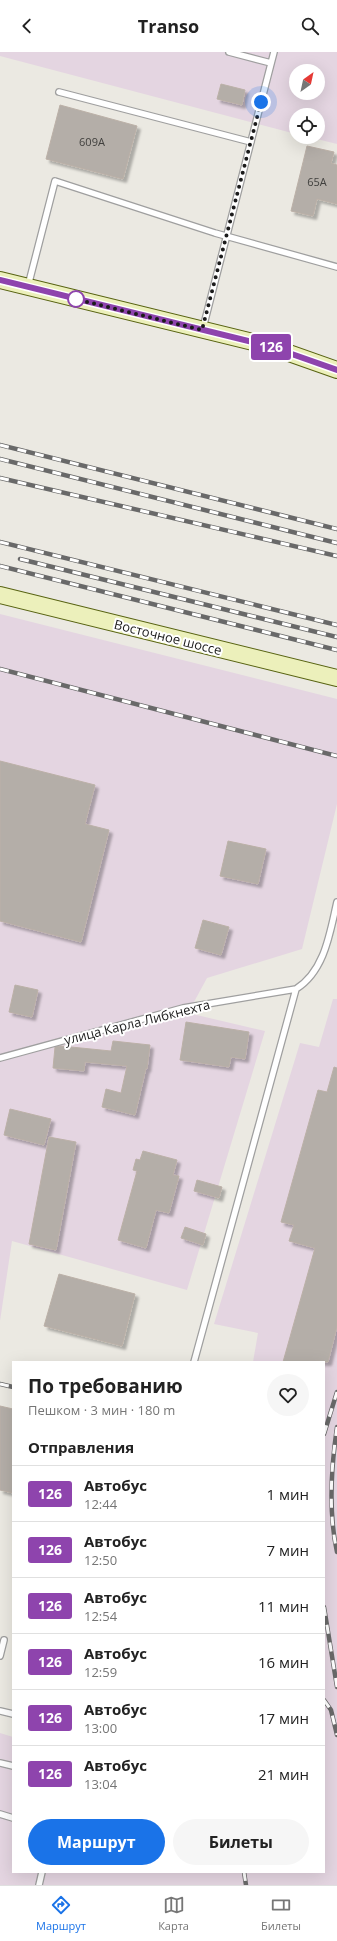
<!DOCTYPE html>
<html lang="ru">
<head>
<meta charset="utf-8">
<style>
	:root { --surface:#fff; --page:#f6f6f6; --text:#222; --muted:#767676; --line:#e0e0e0; --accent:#1a73e8 }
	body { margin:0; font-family:"Open Sans",sans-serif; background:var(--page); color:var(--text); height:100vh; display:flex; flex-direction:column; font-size:15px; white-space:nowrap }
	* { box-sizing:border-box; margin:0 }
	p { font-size:13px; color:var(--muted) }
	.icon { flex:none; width:22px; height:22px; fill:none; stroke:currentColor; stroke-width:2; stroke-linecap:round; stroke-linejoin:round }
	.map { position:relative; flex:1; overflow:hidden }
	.side { position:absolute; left:12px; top:1309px; width:313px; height:512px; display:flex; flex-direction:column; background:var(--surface); border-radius:0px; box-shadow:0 4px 16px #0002 }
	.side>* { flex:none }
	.badge { padding:0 8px; border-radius:3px; font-size:14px; line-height:26px }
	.needle { width:26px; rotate:33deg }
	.buttons { position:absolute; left:289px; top:12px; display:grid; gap:8px }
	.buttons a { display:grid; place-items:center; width:36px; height:36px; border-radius:50%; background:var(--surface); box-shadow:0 4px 16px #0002; font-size:20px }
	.you { position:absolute; width:20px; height:20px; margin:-10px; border:3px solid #fff; border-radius:50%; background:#1a73e8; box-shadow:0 0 0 6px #1a73e833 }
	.map>.badge { position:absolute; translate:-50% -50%; box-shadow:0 0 0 2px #fff }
	h2 { padding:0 16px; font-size:15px; line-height:36px }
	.round { display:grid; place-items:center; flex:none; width:42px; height:42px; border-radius:21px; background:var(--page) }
	.headline { display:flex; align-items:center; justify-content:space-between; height:68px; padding:0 16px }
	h1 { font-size:19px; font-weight:700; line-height:30px }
	.cta { display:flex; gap:8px; margin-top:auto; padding:8px 16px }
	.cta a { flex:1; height:46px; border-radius:24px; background:var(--accent); color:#fff; font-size:16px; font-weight:700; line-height:46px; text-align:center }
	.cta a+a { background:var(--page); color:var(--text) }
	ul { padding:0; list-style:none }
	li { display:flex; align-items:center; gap:12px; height:56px; padding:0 16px; border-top:1px solid var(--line) }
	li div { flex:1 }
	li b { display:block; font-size:15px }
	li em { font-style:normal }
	li .badge { min-width:44px; font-weight:700; text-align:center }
	header { display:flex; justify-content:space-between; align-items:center; height:52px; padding:0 16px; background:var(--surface); font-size:18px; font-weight:700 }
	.tab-bar { display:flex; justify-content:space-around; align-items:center; height:56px; border-top:1px solid var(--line); background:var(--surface); font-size:11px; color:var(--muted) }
	.tab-bar a { display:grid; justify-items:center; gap:2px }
	.tab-bar .on { color:var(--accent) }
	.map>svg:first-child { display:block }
	.industrial { fill:#e4d5e1; fill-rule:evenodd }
	.building { fill:#b4aea8; stroke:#bbb0a7; filter:url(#shadow) }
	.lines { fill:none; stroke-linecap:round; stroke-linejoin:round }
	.lane-casing { stroke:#9f9f9f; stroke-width:8 }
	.secondary-casing { stroke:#586312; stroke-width:18 }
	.lane { stroke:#fff; stroke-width:5.5 }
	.secondary { stroke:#ecf0bb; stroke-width:16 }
	.rail-casing { stroke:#696969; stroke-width:4.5 }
	.rail { stroke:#fff; stroke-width:3; stroke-dasharray:9; stroke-linecap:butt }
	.line-casing { stroke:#fff; stroke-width:9 }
	.line { stroke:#8e44ad; stroke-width:6 }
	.walk { stroke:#1b1b1b; stroke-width:4; stroke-dasharray:0 7.2 }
	.stop-dot { fill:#fff; stroke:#8e44ad; stroke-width:2 }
	.labels { text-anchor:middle; stroke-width:4; stroke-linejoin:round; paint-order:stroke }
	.number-label { font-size:11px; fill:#41403e }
	.street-label { font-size:13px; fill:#1b1b1b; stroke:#fff }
</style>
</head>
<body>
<header><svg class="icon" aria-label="back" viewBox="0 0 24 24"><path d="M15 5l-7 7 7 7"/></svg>Transo<svg class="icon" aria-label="search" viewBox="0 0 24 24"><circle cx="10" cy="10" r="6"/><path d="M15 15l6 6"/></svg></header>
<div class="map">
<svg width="337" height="1833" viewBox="0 0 337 1833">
	<defs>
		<filter id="shadow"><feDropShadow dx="3.5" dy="3.5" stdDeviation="1" flood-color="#0004"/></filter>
	</defs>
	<rect width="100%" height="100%" fill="#ebe9e2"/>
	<path class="industrial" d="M0 0H337V92L309 85H318V63H296V82L0 4ZM296 19H318V41H296Z
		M0 562 337 647V752L302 897 207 926 188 961 265 979 187 1238 12 1189 0 1269Z
		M333 947H337V1833H0V1681L13 1685V1820H324V1310H253L258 1281 214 1272 300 991 319 995Z"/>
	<path class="building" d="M221 32 245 38 242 53 217 47Z
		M60 53 137 74 123 127 46 107Z
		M307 94 334 100 331 111 337 113V152L317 147 313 164 291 159Z
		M0 709 95 733 85 772 109 778 81 890 0 869Z
		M228 789 266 797 258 832 220 824Z
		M203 868 229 875 221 903 195 896Z
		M15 933 38 938 32 965 9 960Z
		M186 970 249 980 245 1007 231 1005 229 1015 180 1008Z
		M113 989 150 993 147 1017 146 1016 135 1063 102 1055 106 1037 121 1041 127 1014 85 1010 84 1019 53 1016 55 995 61 994 111 999Z
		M334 1015 337 1016V1274L328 1310H283L315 1196 289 1189 294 1173 281 1170 318 1038 327 1040Z
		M10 1057 51 1067 44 1093 4 1083Z
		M49 1085 76 1090 56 1198 29 1192Z
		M143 1099 177 1108 173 1123 179 1124 169 1161 156 1158 146 1196 118 1188 137 1119 133 1118 136 1107 140 1108Z
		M197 1128 222 1135 219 1146 194 1139Z
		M185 1175 206 1182 203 1193 181 1186Z
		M59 1222 135 1242 122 1294 44 1274Z
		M0 1354 13 1357V1441L0 1438Z"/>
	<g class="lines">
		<defs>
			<path id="lane" d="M229 0 271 11
				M59 40 251 90
				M28 234 55 129 215 181 337 215
				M203 276 274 0
				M0 1006 183 956 296 937C325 919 330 880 337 850
				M194 1310 296 937
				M0 1604 4 1588
				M0 1659 13 1662
				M0 1711 13 1714
				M0 1762 13 1766
				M39 1833 42 1820"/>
			<path id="secondary" d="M0 228 269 294 337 318
				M0 543 337 626"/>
		</defs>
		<use href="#lane" class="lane-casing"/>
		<use href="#secondary" class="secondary-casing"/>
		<use href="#lane" class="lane"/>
		<use href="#secondary" class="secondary"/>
		<defs>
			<path id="rail" d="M0 393 337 477
				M0 407 337 491
				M0 426 337 504
				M0 490 337 573
				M20 507 337 585
				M0 514 337 598
				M0 617 337 704
				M0 1332 13 1335
				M337 1375C331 1416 328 1459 337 1500
				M324 1382 337 1340
				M324 1555 337 1635
				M324 1648 331 1658 337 1683
				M244 1820 246 1833"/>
		</defs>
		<use href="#rail" class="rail-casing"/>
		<use href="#rail" class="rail"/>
	</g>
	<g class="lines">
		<defs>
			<path id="line" d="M0 228 269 294 337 318"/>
		</defs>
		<use href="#line" class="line-casing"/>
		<use href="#line" class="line"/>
		<path class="walk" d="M76 247 71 246 202 278 261 50"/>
	</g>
	<circle class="stop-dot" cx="76" cy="247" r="8"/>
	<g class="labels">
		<g class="number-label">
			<text x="92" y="94">609А</text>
			<text x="317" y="134">65А</text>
		</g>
		<g class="street-label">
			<text transform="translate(168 585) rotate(14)" y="5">Восточное шоссе</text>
			<text transform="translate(137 970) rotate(-14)" y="5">улица Карла Либкнехта</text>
		</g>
	</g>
</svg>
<div class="buttons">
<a><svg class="needle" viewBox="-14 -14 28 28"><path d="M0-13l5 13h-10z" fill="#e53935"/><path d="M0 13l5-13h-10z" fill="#767676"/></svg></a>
<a><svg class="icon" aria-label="locate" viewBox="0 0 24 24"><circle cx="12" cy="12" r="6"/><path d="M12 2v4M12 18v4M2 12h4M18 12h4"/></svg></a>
</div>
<div class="you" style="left:261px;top:50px"></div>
<b class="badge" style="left:271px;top:295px;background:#8e44ad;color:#fff">126</b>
<section class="side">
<div class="headline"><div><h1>По требованию</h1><p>Пешком · 3 мин · 180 m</p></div><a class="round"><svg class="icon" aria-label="heart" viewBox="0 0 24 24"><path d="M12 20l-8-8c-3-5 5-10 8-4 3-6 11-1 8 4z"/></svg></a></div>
<h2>Отправления</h2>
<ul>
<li><span class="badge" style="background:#8e44ad;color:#fff">126</span><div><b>Автобус</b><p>12:44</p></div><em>1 мин</em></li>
<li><span class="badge" style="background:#8e44ad;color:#fff">126</span><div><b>Автобус</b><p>12:50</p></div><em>7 мин</em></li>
<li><span class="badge" style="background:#8e44ad;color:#fff">126</span><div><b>Автобус</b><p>12:54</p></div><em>11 мин</em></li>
<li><span class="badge" style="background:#8e44ad;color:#fff">126</span><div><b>Автобус</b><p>12:59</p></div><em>16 мин</em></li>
<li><span class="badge" style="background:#8e44ad;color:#fff">126</span><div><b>Автобус</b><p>13:00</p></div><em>17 мин</em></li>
<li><span class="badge" style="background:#8e44ad;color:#fff">126</span><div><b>Автобус</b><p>13:04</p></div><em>21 мин</em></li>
</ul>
<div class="cta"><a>Маршрут</a><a>Билеты</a></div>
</section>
</div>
<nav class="tab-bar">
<a class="on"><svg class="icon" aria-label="directions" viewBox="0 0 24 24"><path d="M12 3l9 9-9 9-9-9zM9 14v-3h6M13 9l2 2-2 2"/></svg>Маршрут</a>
<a><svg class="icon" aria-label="map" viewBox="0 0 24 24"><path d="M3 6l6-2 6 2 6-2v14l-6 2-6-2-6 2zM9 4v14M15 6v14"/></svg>Карта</a>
<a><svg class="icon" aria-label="tickets" viewBox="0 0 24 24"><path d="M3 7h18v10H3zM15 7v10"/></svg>Билеты</a>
</nav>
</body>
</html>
